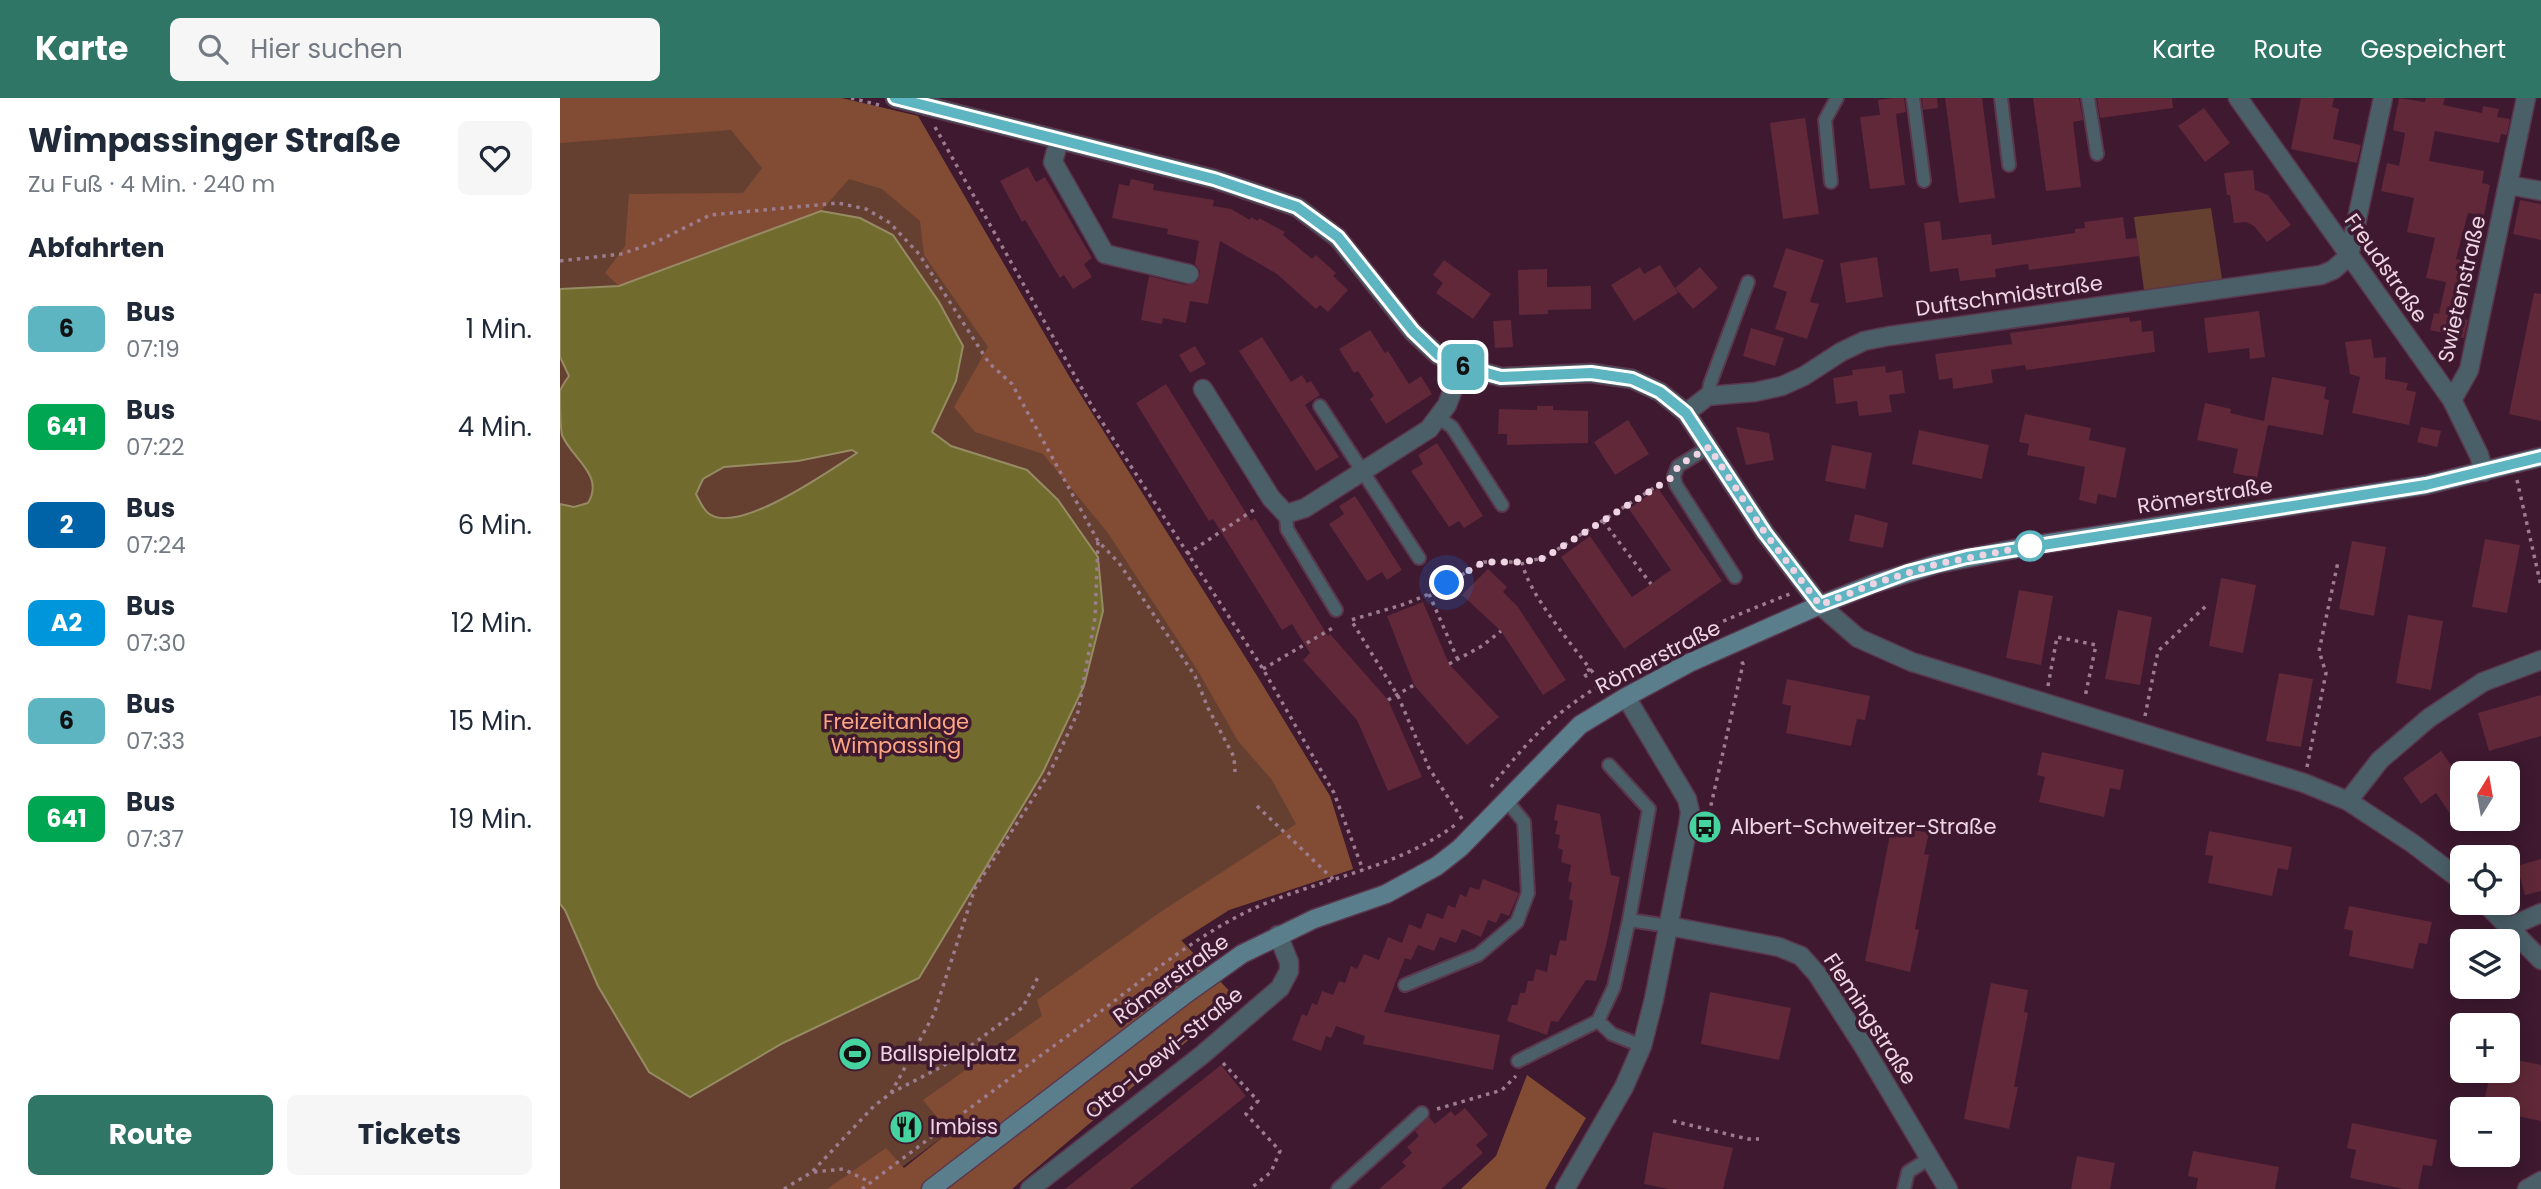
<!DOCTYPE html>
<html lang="de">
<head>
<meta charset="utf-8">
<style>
	:root { --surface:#fff; --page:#f6f6f7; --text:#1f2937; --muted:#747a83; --accent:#307666 }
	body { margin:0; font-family:Poppins,sans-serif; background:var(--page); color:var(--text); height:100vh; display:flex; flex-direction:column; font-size:26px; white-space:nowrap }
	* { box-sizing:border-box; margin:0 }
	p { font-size:23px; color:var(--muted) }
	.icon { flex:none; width:38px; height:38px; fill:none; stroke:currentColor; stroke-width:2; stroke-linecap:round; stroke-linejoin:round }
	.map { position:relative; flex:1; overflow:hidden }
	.details { display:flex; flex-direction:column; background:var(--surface); width:560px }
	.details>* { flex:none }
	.badge { padding:0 14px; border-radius:10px; font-size:24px; line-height:46px }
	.needle { width:46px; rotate:11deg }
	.fabs { position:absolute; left:1890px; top:663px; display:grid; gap:14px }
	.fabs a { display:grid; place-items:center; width:70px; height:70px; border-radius:10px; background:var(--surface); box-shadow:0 4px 18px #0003; font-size:35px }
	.you { position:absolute; width:35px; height:35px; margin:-18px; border:5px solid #fff; border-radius:50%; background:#1a73e8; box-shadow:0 0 0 10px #1a73e833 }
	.map>.badge { position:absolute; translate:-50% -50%; box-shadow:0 0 0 4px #fff }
	h2 { padding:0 28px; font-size:26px; line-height:63px }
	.round { display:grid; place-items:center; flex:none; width:74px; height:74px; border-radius:10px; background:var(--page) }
	.head { display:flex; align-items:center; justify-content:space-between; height:119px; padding:0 28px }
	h1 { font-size:33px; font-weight:700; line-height:52px }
	.action { display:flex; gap:14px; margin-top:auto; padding:14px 28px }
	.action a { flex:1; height:80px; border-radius:10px; background:var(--accent); color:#fff; font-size:28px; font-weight:700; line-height:80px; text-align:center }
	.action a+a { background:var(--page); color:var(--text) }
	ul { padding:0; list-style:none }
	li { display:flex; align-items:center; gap:21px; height:98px; padding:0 28px }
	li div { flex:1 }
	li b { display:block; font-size:26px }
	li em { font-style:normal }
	li .badge { min-width:77px; font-weight:700; text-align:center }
	header { display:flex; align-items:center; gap:42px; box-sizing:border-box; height:98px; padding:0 35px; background:var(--accent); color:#fff }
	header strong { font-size:33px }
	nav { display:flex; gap:38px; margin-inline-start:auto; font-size:24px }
	.search { width:490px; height:63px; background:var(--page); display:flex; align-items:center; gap:18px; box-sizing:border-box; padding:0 24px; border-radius:10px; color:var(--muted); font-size:26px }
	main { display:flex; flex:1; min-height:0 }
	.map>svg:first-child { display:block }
	.green { fill:#654030 }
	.forest { fill:#824b33 }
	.water { fill:#716b2e; stroke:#978b64; stroke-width:2; fill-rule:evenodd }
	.building { fill:#602838 }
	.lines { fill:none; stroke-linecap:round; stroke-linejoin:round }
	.service-casing { stroke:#5a374d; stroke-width:16 }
	.pedestrian-casing { stroke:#5a374d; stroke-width:21 }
	.minor-casing { stroke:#5a374d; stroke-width:21 }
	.tertiary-casing { stroke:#5a374d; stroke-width:21 }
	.secondary-casing { stroke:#5a374d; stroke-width:21 }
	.path { stroke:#9c7c8f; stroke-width:3.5; stroke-dasharray:3.5 5; stroke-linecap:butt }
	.service { stroke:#4a5f68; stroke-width:12 }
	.pedestrian { stroke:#4a5f68; stroke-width:18 }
	.minor { stroke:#4a5f68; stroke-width:18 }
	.tertiary { stroke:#4a5f68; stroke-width:18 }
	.secondary { stroke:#5b7e8c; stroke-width:18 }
	.line-casing { stroke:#fff; stroke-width:16 }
	.line { stroke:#5db5c2; stroke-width:10 }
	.walk { stroke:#efd5e3; stroke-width:7; stroke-dasharray:0 12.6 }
	.stop-dot { fill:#fff; stroke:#5db5c2; stroke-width:3.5 }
	.labels { text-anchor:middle; stroke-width:7; stroke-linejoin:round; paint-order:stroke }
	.street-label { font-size:21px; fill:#efd5e3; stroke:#3e1930 }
	.park-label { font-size:21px; fill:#fca682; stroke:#3e1930 }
	.poi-label { font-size:21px; fill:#efd5e3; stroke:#3e1930; text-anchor:start }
</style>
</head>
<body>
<header>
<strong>Karte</strong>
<div class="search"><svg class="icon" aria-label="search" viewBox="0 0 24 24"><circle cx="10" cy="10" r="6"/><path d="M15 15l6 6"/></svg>Hier suchen</div>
<nav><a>Karte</a><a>Route</a><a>Gespeichert</a></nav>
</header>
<main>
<section class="details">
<div class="head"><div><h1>Wimpassinger Straße</h1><p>Zu Fuß · 4 Min. · 240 m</p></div><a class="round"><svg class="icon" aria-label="heart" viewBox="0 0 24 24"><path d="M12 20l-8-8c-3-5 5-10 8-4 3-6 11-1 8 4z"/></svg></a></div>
<h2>Abfahrten</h2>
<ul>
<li><span class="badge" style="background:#5db5c2;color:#111">6</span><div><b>Bus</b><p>07:19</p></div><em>1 Min.</em></li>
<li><span class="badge" style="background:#00a651;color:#fff">641</span><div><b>Bus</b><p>07:22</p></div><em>4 Min.</em></li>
<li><span class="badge" style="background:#0062a7;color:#fff">2</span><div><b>Bus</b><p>07:24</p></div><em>6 Min.</em></li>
<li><span class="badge" style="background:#0096dc;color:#fff">A2</span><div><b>Bus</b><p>07:30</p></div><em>12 Min.</em></li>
<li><span class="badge" style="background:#5db5c2;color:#111">6</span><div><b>Bus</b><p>07:33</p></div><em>15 Min.</em></li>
<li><span class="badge" style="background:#00a651;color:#fff">641</span><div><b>Bus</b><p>07:37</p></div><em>19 Min.</em></li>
</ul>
<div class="action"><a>Route</a><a>Tickets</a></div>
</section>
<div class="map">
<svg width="1981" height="1091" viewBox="0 0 1981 1091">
	<rect width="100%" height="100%" fill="#3e1930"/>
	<path class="green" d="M0 0H281L358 18 510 280 697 578 770 698 793 771 669 812 621 843 389 1034 313 1091H0Z
		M1651 110 1662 181 1584 192 1574 119Z"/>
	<path class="forest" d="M0 0H281L358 18 510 280 697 578 770 698 793 771 669 812 621 842 677 901 452 1091H267L326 1050 344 1070 389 1034 363 1002 482 918 477 902 599 815 736 726 712 682 678 643 638 573 548 435 483 356 415 334 394 309 428 249 364 157 360 123 322 91 289 81 261 113 59 188 45 175 65 148 69 96 183 95 202 70 171 32 0 45Z
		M967 977 1026 1020 985 1091H901L936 1058Z"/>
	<path class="water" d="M261 113 300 120 333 137 379 204 403 248 396 283 372 334 391 348 467 372 498 402 538 459 543 513 524 588 483 674 359 880 223 945 130 999 89 974 38 888 5 812 0 806V406L14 409 28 405C45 377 12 361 2 337 0 327 0 303 0 293 2 288 6 282 9 278L0 259V191L59 188ZM292 352 297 355C270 372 177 439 148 415 143 411 139 402 136 396L143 381 164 369 238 363Z"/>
	<path class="building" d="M1332 0H1344L1346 14 1336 16 1345 87 1310 91 1300 19 1320 17 1318 2Z
		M1362 0H1377L1378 10 1363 12Z
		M1385 0H1422L1435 100 1399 105Z
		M1473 0H1519L1523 22 1513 24 1521 89 1486 93Z
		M1537 0H1612L1613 10 1540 20Z
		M1741 0H1774L1772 9 1779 11 1773 41 1801 47 1797 65 1731 51Z
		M1839 0 1865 4 1866 0H1885L1883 7 1922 15 1923 8 1939 11 1937 19 1950 21 1947 37 1941 36 1939 45 1875 33 1869 63 1924 73 1922 85 1930 87 1924 118 1908 115 1896 161 1917 165 1904 221 1908 222 1904 240 1870 232 1874 215 1879 216 1886 184 1866 180 1875 140 1847 134 1854 100 1821 93 1827 65 1839 68 1845 35 1833 32Z
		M1644 10 1670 45 1645 64 1618 28Z
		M1245 20 1259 116 1223 121 1210 25Z
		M468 69 476 84 485 79 532 160 524 166 532 179 513 191 504 177 500 180 465 122 462 124 440 83Z
		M1693 72 1695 92 1708 97 1731 127 1707 144 1694 128 1686 124 1674 125 1670 97H1667L1664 75Z
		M571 81 594 86 593 92 654 102 653 108 671 111 690 122 691 119 698 123 699 120 725 134 723 137 752 161 756 157 776 175 773 178 788 192 768 214 760 207 756 211 717 176 660 143 648 206 630 203 626 225 603 220 602 226 581 222 589 178 626 187 638 183 640 173 635 166 639 143 607 136 608 131 552 120 559 86 569 88Z
		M1960 102 1981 106V142L1953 136Z
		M1563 119 1566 141 1577 140 1580 158 1469 172 1468 166 1435 171 1436 179 1400 183 1398 170 1370 174 1364 125 1380 123 1382 142 1431 136 1432 147 1515 135V131L1525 130 1524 124Z
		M1226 150 1264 162 1250 204 1259 206 1247 241 1215 231 1227 194 1213 189Z
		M1317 159 1323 199 1286 205 1280 165Z
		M884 162 931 196 913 221 876 195 883 185 873 177Z
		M1100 167 1118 195 1074 223 1051 187 1080 169 1084 176Z
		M1140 169 1158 190 1133 211 1115 190Z
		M987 171V189L1031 188V211L988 212V216L959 217 958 172Z
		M1974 195 1981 196V323L1949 316Z
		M1699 213 1705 259 1690 261 1689 250 1648 255 1644 220Z
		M1569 219 1570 224 1581 222 1582 234 1593 233 1595 254 1466 272 1465 267 1431 272 1433 285 1393 291 1392 280 1379 282 1375 256 1452 246 1450 235Z
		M951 222 953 249 935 250 933 223Z
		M1191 230 1224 240 1215 268 1183 258Z
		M810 232 825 255 828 253 849 286 861 278 872 296 826 326 810 301 814 298 798 273 794 275 779 251Z
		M702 239 731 284 742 277 747 285 751 283 760 297 745 307 779 359 756 373 679 253Z
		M1811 241 1814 260 1826 259 1825 281 1848 285 1846 292 1856 294 1849 327 1792 315 1800 279 1790 276 1785 244Z
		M635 248 646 266 630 275 619 257Z
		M1325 268 1326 275 1342 272 1345 295 1329 297 1332 314 1299 318 1297 303 1276 306 1273 280 1293 277 1292 272Z
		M1712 279 1766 289 1764 301 1769 302 1763 337 1708 327 1697 380 1673 375 1678 351 1637 342 1645 305 1671 311 1670 315 1704 323Z
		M606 286 691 423 695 420 768 538 770 536 828 602 862 679 828 693 797 622 743 562 750 555 732 526 722 532 653 421 649 423 576 305Z
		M977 308H993V312L1028 313V345L947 347V336H938L939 311 977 312Z
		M1465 316 1531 330 1529 342 1566 350 1556 400 1538 396 1536 406 1519 402 1525 369 1467 357 1469 346 1459 344Z
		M1068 322 1089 356 1055 377 1034 344Z
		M1176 329 1209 335 1214 362 1186 367Z
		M1861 329 1881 333 1877 349 1857 344Z
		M1359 332 1429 347 1422 381 1352 366Z
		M877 345 923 418 904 430 899 423 889 429 851 373 863 366 858 357Z
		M1272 347 1312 355 1305 391 1265 383Z
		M1098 390 1162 483 1064 551 1001 459 1030 438 1072 499 1111 472 1069 411Z
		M795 398 842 472 827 482 822 474 807 483 769 426 784 416 779 408Z
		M1295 416 1328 425 1323 450 1289 443Z
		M1925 441 1960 447 1947 515 1912 509Z
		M1792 443 1826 449 1814 518 1779 511Z
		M928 471 947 489 943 494 958 509 1006 582 983 597 941 533 902 497Z
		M1661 480 1696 487 1683 555 1649 548Z
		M1459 492 1493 498 1481 567 1446 560Z
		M863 504 889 566 939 619 907 647 854 587 827 518Z
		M1558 512 1592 519 1580 587 1545 581Z
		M1848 517 1883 523 1871 592 1836 585Z
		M1719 575 1753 581 1741 649 1706 643Z
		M1227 581 1310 598 1305 622 1297 621 1291 648 1226 635 1231 608 1222 606Z
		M1981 597V638L1929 653 1918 615Z
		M1881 653 1902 683V733L1876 695 1861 706 1843 680Z
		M1482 654 1564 672 1560 692 1550 690 1544 719 1479 704 1485 679 1477 677Z
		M997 706 1040 716 1051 777 1060 779 1046 848 1036 883 1026 882 998 924 991 923 987 937 947 923 952 907H957L960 895H965L968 883H973L976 871 987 874 990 856 996 858 1000 842 1006 843 1013 803 1009 801 1012 785 1008 783 1011 767 1001 764 1003 752 998 750 1000 737 995 736 998 723 994 722Z
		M1332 727 1369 735 1364 756 1369 757 1355 831 1359 832 1350 874 1305 863Z
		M1649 733 1732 749 1728 772 1718 770 1712 798 1648 785 1653 758 1645 757Z
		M1981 761V793L1965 797 1957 768Z
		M923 781 959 795 949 818 941 815 936 825 928 822 921 839 902 831 896 845 880 839 874 853 858 847 851 862 845 860 824 914 940 937 933 972 803 946 805 938 776 928 771 940 766 938 761 953 732 942 742 916 747 918 752 905 757 907 762 893 773 897 779 883 785 885 791 868 797 871 804 856 819 862 828 839 842 845 849 826 861 831 867 815 883 821 888 807 895 810 900 796 906 799 910 789 919 792Z
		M1789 808 1872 824 1867 846 1859 845 1853 871 1789 858 1793 833 1784 831Z
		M1431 885 1468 892 1464 914 1468 915 1454 989H1458L1449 1031 1404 1021Z
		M1150 894 1231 910 1219 962 1141 946Z
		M1948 960 1981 967V1023L1948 1016V1012H1922L1931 973H1948Z
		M661 967 686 998 570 1091H505Z
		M905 1010 928 1037 916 1047 923 1055 881 1091H819L846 1068 842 1064 852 1055 847 1049 859 1038 855 1033 869 1019 875 1026 891 1013 895 1018Z
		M346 1011 363 1033 347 1046 329 1024Z
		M1792 1025 1877 1042 1872 1068 1863 1067 1858 1091H1843L1790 1080 1796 1052 1787 1050Z
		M1093 1034 1173 1050 1163 1091H1109L1084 1086Z
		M1633 1053 1719 1069 1715 1091H1636L1638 1080 1628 1078Z
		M1517 1058 1555 1065 1550 1091H1511Z"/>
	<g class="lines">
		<defs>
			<path id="service" d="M1353 0 1364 83
				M1441 0 1449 67
				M1528 0 1537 56
				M1271 84 1265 22 1277 0
				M1148 298 1150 286 1188 184
				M760 308 859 460
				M879 320 892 329 942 407
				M1149 349 1118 368 1114 378 1116 387 1175 479
				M726 416 727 431 776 512
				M1069 822 1109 828
				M845 887 918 857 957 824 968 795 964 724 946 702
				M1038 923 1052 936 1082 948
				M958 963 1038 923 1054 889 1069 822 1089 711 1049 667
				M778 1091 862 1015
				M1344 1091 1348 1074 1370 1060"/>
			<path id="pedestrian" d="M470 1091 642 957 720 890 729 873V864L718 837"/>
			<path id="minor" d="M1678 0 1892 302 1919 357 1924 374
				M499 42 493 64 545 156 629 176
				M1948 87 1981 93
				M643 291 711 400 726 416 745 410 869 331 887 307 902 268
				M1892 302 1909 272 1966 0
				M1126 315 1148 298 1195 294 1222 288 1244 278 1281 254 1304 243 1329 238 1761 177 1773 172 1789 158 1823 0
				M1788 703 1820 662 1869 620 1923 584 1981 562
				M1109 828 1219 849 1241 858 1257 876 1302 946 1388 1091
				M1949 829 1981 815"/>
			<path id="tertiary" d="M335 0 654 81 737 109 778 140 853 234 878 257 902 268 941 279 1031 275 1072 281 1100 294 1126 315 1205 435 1260 507 1298 540 1352 564 1744 685 1788 703 1852 745 1902 783
				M1925 805 1981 862
				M1005 1091 1064 989 1082 948 1094 901 1128 728 1130 714 1127 701 1066 599
				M1967 1091 1981 1083"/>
			<path id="secondary" d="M371 1091 623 898 682 856 754 821 826 796 877 768 900 750 1020 627 1066 599 1129 565 1260 507 1313 486 1377 466 1470 448 1866 387 1981 359"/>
		</defs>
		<use href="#service" class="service-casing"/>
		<use href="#pedestrian" class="pedestrian-casing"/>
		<use href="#minor" class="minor-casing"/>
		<use href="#tertiary" class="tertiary-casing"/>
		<use href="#secondary" class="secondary-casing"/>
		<path class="path" d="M291 0 319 7
			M375 29 533 310 703 571 774 695 803 772
			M0 163 61 156 94 145 150 117 278 105 306 111 330 125 359 156 429 265 452 286 538 443 559 465 635 578 648 610 674 659 675 674
			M1957 382 1981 488
			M1043 423 1091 486
			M627 456 698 409
			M962 464C968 495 1010 544 1030 571L1024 575 1026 578 1032 573 1040 587
			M869 496 898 562
			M889 566 922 548 941 533
			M703 571 776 528
			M1488 588 1497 539 1536 547 1525 599
			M828 602 854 587
			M1585 618 1598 553 1646 508
			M1747 669 1766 575 1759 553 1778 464
			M931 689C950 665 970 641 993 621 1055 569 1154 525 1230 496
			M697 708 774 782
			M1149 716 1183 566 1180 561
			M902 721 869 670 838 598 791 522 845 506 869 496 924 464H962L984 460 1100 386
			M663 965 698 1003 686 1016 720 1053 711 1074 690 1091
			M331 995 374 916 415 790 490 674 518 614 535 520 538 443
			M877 1011 942 992 956 978
			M1113 1023 1188 1041H1199
			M254 1074 283 1071 310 1084
			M224 1091 252 1074 314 1008 331 995 383 968 463 909 478 879
			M302 1091C378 1034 455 976 532 920 577 886 622 849 671 822 742 782 829 776 895 727"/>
		<use href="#service" class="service"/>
		<use href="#pedestrian" class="pedestrian"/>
		<use href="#minor" class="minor"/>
		<use href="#tertiary" class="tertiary"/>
		<use href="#secondary" class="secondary"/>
	</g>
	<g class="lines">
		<defs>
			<path id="line" d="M335 0 654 81 737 109 778 139 853 233 878 257 902 268 941 279 1031 275 1072 281 1100 294 1126 315 1205 435 1260 507 1348 474 1407 459 1866 387 1981 359"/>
		</defs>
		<use href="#line" class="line-casing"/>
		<use href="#line" class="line"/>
		<path class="walk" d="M887 485 924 464H962L984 460 1114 378 1118 368 1149 349 1205 435 1260 507 1313 486 1377 466 1470 448"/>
	</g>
	<defs>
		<symbol id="bus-disc" viewBox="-11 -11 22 22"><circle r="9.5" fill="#45d49f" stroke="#3e1930"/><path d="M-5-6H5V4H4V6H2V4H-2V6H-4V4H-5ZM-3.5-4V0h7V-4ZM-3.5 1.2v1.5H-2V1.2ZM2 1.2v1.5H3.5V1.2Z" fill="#111"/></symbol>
		<symbol id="stadium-disc" viewBox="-11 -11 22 22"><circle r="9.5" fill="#45d49f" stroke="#3e1930"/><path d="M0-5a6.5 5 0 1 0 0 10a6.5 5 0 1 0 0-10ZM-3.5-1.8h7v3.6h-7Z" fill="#111"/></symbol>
		<symbol id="restaurant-disc" viewBox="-11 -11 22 22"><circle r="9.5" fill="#45d49f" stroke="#3e1930"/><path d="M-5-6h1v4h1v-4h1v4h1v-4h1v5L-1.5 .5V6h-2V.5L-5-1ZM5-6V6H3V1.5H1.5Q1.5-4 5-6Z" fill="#111"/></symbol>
	</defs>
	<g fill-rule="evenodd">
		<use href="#bus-disc" x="1126" y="710" width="38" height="38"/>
		<use href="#stadium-disc" x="276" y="937" width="38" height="38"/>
		<use href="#restaurant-disc" x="327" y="1010" width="38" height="38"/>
	</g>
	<circle class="stop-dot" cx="1470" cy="448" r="14"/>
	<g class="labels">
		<g class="street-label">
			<text transform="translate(1826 170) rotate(55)" y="7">Freudstraße</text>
			<text transform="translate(1902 191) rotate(-77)" y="7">Swietenstraße</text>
			<text transform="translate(1449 198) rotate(-8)" y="7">Duftschmidstraße</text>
			<text transform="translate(1645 398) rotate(-9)" y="7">Römerstraße</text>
			<text transform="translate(1098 559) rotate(-27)" y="7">Römerstraße</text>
			<text transform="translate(611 881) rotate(-36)" y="7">Römerstraße</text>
			<text transform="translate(1310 921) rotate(57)" y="7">Flemingstraße</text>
			<text transform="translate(604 955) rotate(-39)" y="7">Otto-Loewi-Straße</text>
		</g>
		<g class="park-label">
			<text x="336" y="631">Freizeitanlage<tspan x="336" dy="24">Wimpassing</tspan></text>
		</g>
		<g class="poi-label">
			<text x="1170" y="736">Albert-Schweitzer-Straße</text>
			<text x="320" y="963">Ballspielplatz</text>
			<text x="370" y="1036">Imbiss</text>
		</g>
	</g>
</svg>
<div class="fabs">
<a><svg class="needle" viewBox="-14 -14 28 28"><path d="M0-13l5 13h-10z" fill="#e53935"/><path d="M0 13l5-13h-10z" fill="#747a83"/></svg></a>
<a><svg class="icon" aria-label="locate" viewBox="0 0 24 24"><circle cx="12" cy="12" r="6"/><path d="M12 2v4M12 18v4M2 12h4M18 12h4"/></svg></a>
<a><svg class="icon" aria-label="layers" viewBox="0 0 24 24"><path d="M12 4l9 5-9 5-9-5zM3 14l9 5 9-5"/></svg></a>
<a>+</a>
<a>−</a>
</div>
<div class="you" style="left:887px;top:485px"></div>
<b class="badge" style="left:903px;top:269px;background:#5db5c2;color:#111">6</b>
</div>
</main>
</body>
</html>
